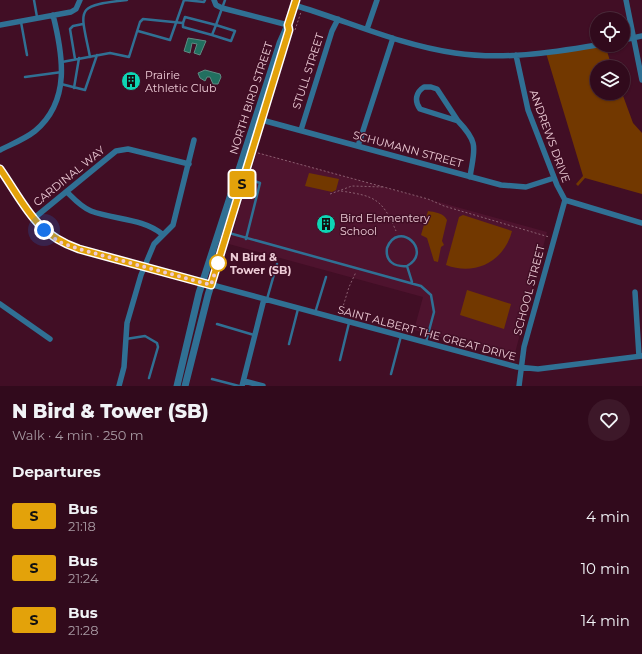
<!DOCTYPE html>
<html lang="en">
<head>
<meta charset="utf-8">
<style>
	:root { --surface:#310a1c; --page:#3d1829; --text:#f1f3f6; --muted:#a89aa3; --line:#4c2b3b }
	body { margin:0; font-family:Montserrat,sans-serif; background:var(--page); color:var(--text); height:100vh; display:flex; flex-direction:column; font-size:15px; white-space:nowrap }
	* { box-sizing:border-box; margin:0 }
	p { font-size:13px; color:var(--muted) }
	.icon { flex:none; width:22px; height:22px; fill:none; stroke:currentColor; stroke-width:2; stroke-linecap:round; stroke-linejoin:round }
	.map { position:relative; height:386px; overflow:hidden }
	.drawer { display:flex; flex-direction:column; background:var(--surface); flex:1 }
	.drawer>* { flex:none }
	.badge { padding:0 8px; border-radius:3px; font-size:14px; line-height:26px }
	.fabs { position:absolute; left:590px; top:12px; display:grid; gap:8px }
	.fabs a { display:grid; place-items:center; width:40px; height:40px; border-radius:50%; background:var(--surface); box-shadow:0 1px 3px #0004,0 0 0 1px var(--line); font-size:20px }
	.you { position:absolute; width:20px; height:20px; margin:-10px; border:3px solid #fff; border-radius:50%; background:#1a73e8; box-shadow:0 0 0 6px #1a73e833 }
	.map>.badge { position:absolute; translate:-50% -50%; box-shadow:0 0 0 2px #fff }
	h2 { padding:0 12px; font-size:15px; line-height:36px }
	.round { display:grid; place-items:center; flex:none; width:42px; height:42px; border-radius:21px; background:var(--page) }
	.head { display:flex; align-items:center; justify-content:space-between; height:68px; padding:0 12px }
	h1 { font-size:19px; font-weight:800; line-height:30px }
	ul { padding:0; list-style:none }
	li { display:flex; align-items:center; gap:12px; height:52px; padding:0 12px }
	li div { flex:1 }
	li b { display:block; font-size:15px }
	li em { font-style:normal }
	li .badge { min-width:44px; font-weight:700; text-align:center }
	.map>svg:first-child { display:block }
	.built { fill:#4e132e }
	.green { fill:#723800 }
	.water { fill:#216f5f; stroke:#5e8b83 }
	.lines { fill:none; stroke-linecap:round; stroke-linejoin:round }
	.path { stroke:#8a5f70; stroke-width:1; stroke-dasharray:2 2; stroke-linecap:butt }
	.service { stroke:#307094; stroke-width:2.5 }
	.minor { stroke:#307094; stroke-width:5.5 }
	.tertiary { stroke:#307094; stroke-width:7 }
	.line-casing { stroke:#fff; stroke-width:9 }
	.line { stroke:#e3a20a; stroke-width:6 }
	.walk { stroke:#eeccd7; stroke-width:4; stroke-dasharray:0 7.2 }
	.stop-dot { fill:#fff; stroke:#e3a20a; stroke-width:2 }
	.labels { text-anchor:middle; stroke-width:3; stroke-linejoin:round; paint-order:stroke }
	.street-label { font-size:11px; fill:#eeccd7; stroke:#410e25 }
	.poi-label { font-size:11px; fill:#eeccd7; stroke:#410e25; text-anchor:start }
	.stop-label { font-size:11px; font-weight:bold; fill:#eeccd7; stroke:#410e25; text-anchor:start }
</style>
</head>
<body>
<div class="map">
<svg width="642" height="386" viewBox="0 0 642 386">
	<rect width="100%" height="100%" fill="#410e25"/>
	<path class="built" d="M257 152 547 232 515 353 510 356 414 330 423 297 229 244Z"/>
	<path class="green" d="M597 45H605L612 67H597V93H622L633 123 642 133V194L585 178 578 186 576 184 583 176 546 53Z
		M309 173 339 179 336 190 332 192 305 186Z
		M428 211C434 212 444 213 447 220L442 241 444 245 441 247 438 262 434 261 427 238 421 235Z
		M463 215 512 231C504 262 475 276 446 265L459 217Z
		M467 290 511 304 504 329 460 315Z"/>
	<path class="water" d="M188 38 206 41 200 55 194 53 197 44 192 43 190 53 184 51Z
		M205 70 220 74 221 77 218 84H213L210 77H207L205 81 200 78 198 73Z"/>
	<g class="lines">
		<path class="path" d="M295 30 301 12
			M258 153 428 199 444 206 549 237
			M341 191C374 196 382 198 396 231
			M330 194 352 186 383 187
			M341 313 349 287 356 272"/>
		<path class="service" d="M34 0 37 17
			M185 0 204 2 205 0
			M21 22 27 55
			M138 31 170 40 184 0
			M212 35 231 41 235 31 216 25 225 0
			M90 57C80 7 74 6 127 0
			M75 59 70 29 73 26 83 24
			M62 62 110 53 129 57 140 22 143 19 183 23V27L212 35 216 25 185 17 183 23
			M25 77 62 72
			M61 84 85 90 97 55
			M74 88 79 58
			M246 178 260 183 246 239
			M229 233 421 286 431 295 434 312 426 342
			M407 266C395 267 385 262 387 248 398 219 434 251 407 266L412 282
			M267 299 277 264
			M315 313 326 277
			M217 324 254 335
			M126 339 145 336 157 343 158 347 149 378
			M289 344 298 309
			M340 360 349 323
			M391 374 401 336
			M212 379 239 386"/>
		<path class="minor" d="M214 0 216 5 222 8 288 25
			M626 0 642 80
			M294 5C348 21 399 45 455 53 502 60 550 53 597 45
			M0 25 71 12 76 9 80 0
			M367 29 377 0
			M623 40 642 36
			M516 55 528 110 557 185 565 200
			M424 87H431L437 89 458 121 420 109C414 101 416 92 424 87Z
			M258 119 501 185 526 187 554 178
			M458 121C480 144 474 149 470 177
			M301 130 332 31 338 19
			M358 146 393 38
			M0 150C12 144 25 139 35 131 71 101 63 55 53 15
			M0 169C25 205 34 233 79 249L517 367 538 369 642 356
			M67 192C74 199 81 207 91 211 115 220 142 218 162 234
			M565 200 642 223
			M33 219 116 151 128 149 189 164
			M635 292 639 356
			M0 304 50 339
			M244 381 263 386
			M119 386 124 367 127 323 141 275 154 244 173 225 194 140
			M242 386 264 299
			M519 386 524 347 565 200"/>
		<path class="tertiary" d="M177 386 199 293 280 43 288 25 296 0
			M185 386 208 295 289 31"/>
	</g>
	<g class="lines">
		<defs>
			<path id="line" d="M0 169C25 205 35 234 79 249L211 285 289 30 288 25 296 0"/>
		</defs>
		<use href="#line" class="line-casing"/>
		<use href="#line" class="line"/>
		<path class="walk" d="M44 230 59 242 79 249 211 285 218 263"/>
	</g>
	<defs>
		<symbol id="building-disc" viewBox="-11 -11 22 22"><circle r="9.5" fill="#0ed5b4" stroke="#410e25"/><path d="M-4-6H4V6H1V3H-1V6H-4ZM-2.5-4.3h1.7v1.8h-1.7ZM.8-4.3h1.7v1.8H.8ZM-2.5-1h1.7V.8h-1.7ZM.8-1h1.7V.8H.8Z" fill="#111"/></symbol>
	</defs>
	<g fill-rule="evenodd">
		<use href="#building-disc" x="120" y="70" width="22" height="22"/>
		<use href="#building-disc" x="315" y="213" width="22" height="22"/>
	</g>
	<circle class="stop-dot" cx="218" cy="263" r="8"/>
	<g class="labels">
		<g class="street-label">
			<text transform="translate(308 71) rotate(-72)" y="4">STULL STREET</text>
			<text transform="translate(251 98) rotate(-72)" y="4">NORTH BIRD STREET</text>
			<text transform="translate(550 136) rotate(70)" y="4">ANDREWS DRIVE</text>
			<text transform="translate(408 149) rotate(15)" y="4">SCHUMANN STREET</text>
			<text transform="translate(69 176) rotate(-39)" y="4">CARDINAL WAY</text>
			<text transform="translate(529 290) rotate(-75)" y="4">SCHOOL STREET</text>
			<text transform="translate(427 333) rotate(15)" y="4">SAINT ALBERT THE GREAT DRIVE</text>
		</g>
		<g class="poi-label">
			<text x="145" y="79">Prairie<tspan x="145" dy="13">Athletic Club</tspan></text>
			<text x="340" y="222">Bird Elementery<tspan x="340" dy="13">School</tspan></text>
		</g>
		<g class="stop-label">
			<text x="230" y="261">N Bird &amp;<tspan x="230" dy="13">Tower (SB)</tspan></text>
		</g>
	</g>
</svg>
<div class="fabs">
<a><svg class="icon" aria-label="locate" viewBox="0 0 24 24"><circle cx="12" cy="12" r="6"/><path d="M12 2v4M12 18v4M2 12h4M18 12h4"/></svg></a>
<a><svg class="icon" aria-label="layers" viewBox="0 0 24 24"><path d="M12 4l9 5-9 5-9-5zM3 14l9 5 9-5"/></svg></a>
</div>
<div class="you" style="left:44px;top:230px"></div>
<b class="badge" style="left:242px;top:184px;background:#e3a20a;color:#111">S</b>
</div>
<section class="drawer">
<div class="head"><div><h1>N Bird &amp; Tower (SB)</h1><p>Walk · 4 min · 250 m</p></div><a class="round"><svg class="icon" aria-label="heart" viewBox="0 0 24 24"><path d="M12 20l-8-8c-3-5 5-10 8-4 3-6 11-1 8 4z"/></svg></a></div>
<h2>Departures</h2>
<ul>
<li><span class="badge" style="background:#e3a20a;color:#111">S</span><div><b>Bus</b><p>21:18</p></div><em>4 min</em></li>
<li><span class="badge" style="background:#e3a20a;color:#111">S</span><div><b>Bus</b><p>21:24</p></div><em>10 min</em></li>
<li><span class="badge" style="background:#e3a20a;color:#111">S</span><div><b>Bus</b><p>21:28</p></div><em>14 min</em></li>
</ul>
</section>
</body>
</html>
